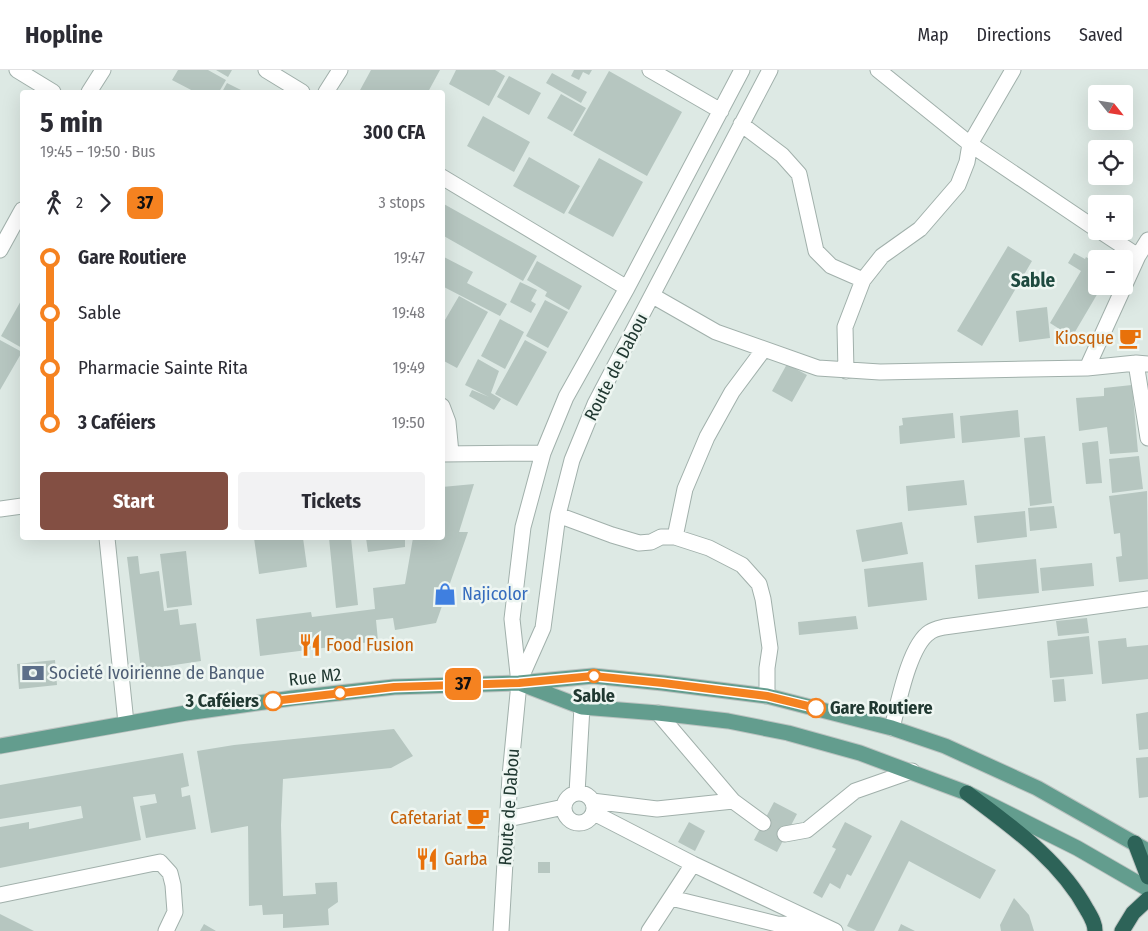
<!DOCTYPE html>
<html lang="en">
<head>
<meta charset="utf-8">
<style>
	:root { --surface:#fff; --page:#f2f2f3; --text:#2b2b33; --muted:#7c7c81; --line:#e1e1e2; --accent:#834f43 }
	body { margin:0; font-family:"Fira Sans Condensed",sans-serif; background:var(--page); color:var(--text); height:100vh; display:flex; flex-direction:column; font-size:19px; white-space:nowrap }
	* { box-sizing:border-box; margin:0 }
	p { font-size:16px; color:var(--muted) }
	.icon { flex:none; width:28px; height:28px; fill:none; stroke:currentColor; stroke-width:2; stroke-linecap:round; stroke-linejoin:round }
	.map { position:relative; flex:1; overflow:hidden }
	.drawer { position:absolute; left:20px; top:20px; width:425px; height:450px; display:flex; flex-direction:column; background:var(--surface); border-radius:5px; box-shadow:0 5px 20px #0002 }
	.drawer>* { flex:none }
	.badge { padding:0 10px; border-radius:8px; font-size:18px; line-height:32px }
	.needle { width:32px; rotate:120deg }
	.tools { position:absolute; left:1088px; top:15px; display:grid; gap:10px }
	.tools a { display:grid; place-items:center; width:45px; height:45px; border-radius:5px; background:var(--surface); box-shadow:0 5px 20px #0002; font-size:25px }
	.map>.badge { position:absolute; translate:-50% -50%; box-shadow:0 0 0 2px #fff }
	.legs { display:flex; align-items:center; gap:8px; height:55px; padding:0 20px; font-size:16px }
	.legs p { margin-inline-start:auto }
	.overview { display:flex; align-items:center; justify-content:space-between; height:85px; padding:0 20px }
	h1 { font-size:28px; font-weight:700; line-height:38px }
	.action { display:flex; gap:10px; margin-top:auto; padding:10px 20px }
	.action a { flex:1; height:58px; border-radius:5px; background:var(--accent); color:#fff; font-size:20px; font-weight:700; line-height:58px; text-align:center }
	.action a+a { background:var(--page); color:var(--text) }
	ul { padding:0 20px; list-style:none }
	li { display:flex; align-items:center; gap:18px; height:55px; font-size:19px }
	li i { display:grid; place-items:center; width:8px; height:100%; margin:0 6px; background:currentColor }
	li i::after { content:''; width:12px; height:12px; margin:-6px; border:4px solid; border-radius:50%; background:var(--surface) }
	li p { margin-inline-start:auto }
	li:first-child i { background:linear-gradient(#0000 50%,currentColor 0) }
	li:last-child i { background:linear-gradient(currentColor 50%,#0000 0) }
	header { display:flex; align-items:center; gap:30px; box-sizing:border-box; height:70px; padding:0 25px; background:var(--surface); border-bottom:1px solid var(--line) }
	header strong { font-size:24px }
	nav { display:flex; gap:28px; margin-inline-start:auto; font-size:18px }
	.map>svg:first-child { display:block }
	.building { fill:#b6c6c0 }
	.lines { fill:none; stroke-linecap:round; stroke-linejoin:round }
	.minor-tunnel { stroke:#b7c6c0; stroke-width:15; stroke-dasharray:15 8; stroke-linecap:butt }
	.minor-casing { stroke:#a1b0ab; stroke-width:17 }
	.major-casing { stroke:#bcc3c1; stroke-width:17 }
	.highway-casing { stroke:#bcc3c1; stroke-width:17 }
	.minor { stroke:#fff; stroke-width:15 }
	.major { stroke:#639d8e; stroke-width:15 }
	.highway { stroke:#2d6358; stroke-width:15 }
	.line-1-casing { stroke:#fff; stroke-width:11 }
	.line-1 { stroke:#f58220; stroke-width:8 }
	.stop-1-dot { fill:#fff; stroke:#f58220; stroke-width:2.5 }
	.labels { text-anchor:middle; stroke-width:5; stroke-linejoin:round; paint-order:stroke }
	.food-label { font-size:18px; fill:#c56008; stroke:#eef6f2; text-anchor:end }
	.street-label { font-size:18px; fill:#203831; stroke:#eef6f2 }
	.shop-label { font-size:18px; fill:#366cbe; stroke:#eef6f2; text-anchor:start }
	.service-label { font-size:18px; fill:#4e5e75; stroke:#eef6f2; text-anchor:start }
	.stop-label { font-size:18px; font-weight:bold; fill:#203831; stroke:#eef6f2 }
	.neighbourhood-label { font-size:19px; font-weight:bold; fill:#1d493e; stroke:#eef6f2 }
</style>
</head>
<body>
<header>
<strong>Hopline</strong>
<nav><a>Map</a><a>Directions</a><a>Saved</a></nav>
</header>
<div class="map">
<svg width="1148" height="861" viewBox="0 0 1148 861">
	<rect width="100%" height="100%" fill="#dde9e4"/>
	<path class="building" d="M178 0H208L226 10 219 22H195L172 10Z
		M216 0H232L228 7Z
		M371 0H440L428 22H359Z
		M456 0H495L505 6 489 36 449 14Z
		M574 0H592L589 5 583 2 579 10 571 6Z
		M609 1 682 42 647 106 573 65Z
		M552 3 587 22 581 33 546 13Z
		M509 6 541 23 529 45 497 27Z
		M227 13 245 22H222Z
		M561 24 586 38 572 62 547 48Z
		M483 46 530 72 514 102 467 76Z
		M529 87 580 116 564 144 513 116Z
		M599 88 643 112 613 167 568 143Z
		M442 133 537 186 523 211 442 165Z
		M1008 176 1032 191 982 276 957 261Z
		M1074 183 1085 189 1086 187 1096 193V216H1102L1072 267 1050 253 1081 201 1068 193Z
		M442 186 473 202 467 213 507 234 500 246 442 216Z
		M537 191 582 216 569 240 545 226 547 222 527 210Z
		M520 212 537 220 531 231 536 234 531 243 510 232Z
		M459 226 488 242 457 298 442 290V255Z
		M22 229V278L1 266Z
		M545 230 568 242 548 278 526 266Z
		M1047 237 1050 268 1019 272 1016 241Z
		M500 249 524 262 505 299 481 286Z
		M0 270 22 282 0 320Z
		M525 270 547 282 517 336 495 324Z
		M478 289 499 301 491 323 501 329 494 340 469 326 472 320 489 327 465 315Z
		M787 294 807 305 792 332 772 321Z
		M1132 315 1138 382 1110 384 1107 357 1079 361 1076 328 1104 326V318Z
		M1018 340 1020 367 962 373 960 346Z
		M953 343 955 368 900 374 899 356 903 355 902 348Z
		M1045 366 1052 433 1030 436 1024 368Z
		M1098 371 1102 413 1086 414 1082 373Z
		M1139 386 1143 419 1112 423 1109 389Z
		M964 410 967 435 908 441 906 416Z
		M474 414 459 462H468L436 553 395 560 393 548 376 550 378 571 260 586 256 549 311 542 312 547 375 539 373 518 405 514 413 468H442V417Z
		M1147 421 1148 509 1119 512 1116 487 1122 486 1120 463 1114 464 1109 426Z
		M1054 436 1057 458 1030 461 1028 438Z
		M1025 441 1027 467 977 473 974 446Z
		M902 452 908 484 862 492 856 460Z
		M254 468H303L307 497 259 504Z
		M329 468H351L358 535 336 538Z
		M366 468H405V477L368 482Z
		M186 481 192 535 167 538 160 484Z
		M138 486 140 504 159 501 164 541 178 539 180 555 196 553 201 591 141 600 127 487Z
		M1036 489 1039 523 978 529 975 495Z
		M923 492 927 530 868 537 864 499Z
		M1092 493 1094 516 1042 521 1040 498Z
		M856 546 858 559 799 565 798 552Z
		M1087 548 1089 563 1058 566 1056 551Z
		M1089 566 1093 604 1050 608 1047 571Z
		M1126 568 1127 577 1148 575V609L1102 614 1098 571Z
		M55 590 57 615 19 619 17 594Z
		M1064 609 1066 631 1054 632 1052 610Z
		M1148 642V679L1139 680 1136 644Z
		M394 659 413 686 391 698 283 709 281 755 283 826 316 824 315 813 337 812 338 832 328 839 329 855 283 858V844L263 845 262 835 249 836 248 756 211 763 197 681 234 675Z
		M183 683 189 716 181 718 182 727 190 725 196 759 146 768 140 736 157 733 155 724 133 727 141 770 0 798V757L29 752V759L83 748 81 736 0 749V715Z
		M1148 687V727L1139 728 1136 688Z
		M774 732 797 744 777 782 754 770Z
		M901 750 996 800 980 829 909 791 874 861H857L847 856Z
		M689 752 705 761 695 781 678 772Z
		M845 752 872 766 851 806 847 804 840 819 830 813 822 828 813 823 836 779 832 777Z
		M538 792H550V803H538Z
		M1014 828 1029 845 1034 861H1001L1000 855Z
		M0 844 34 861H0Z
		M204 854 216 861H200Z
		M901 854 915 861H898Z"/>
	<g class="lines">
		<path class="minor-tunnel" d="M763 753 785 764"/>
		<defs>
			<path id="minor" d="M17 0 53 22
				M266 0 302 22
				M650 0 721 41
				M878 0 970 74 1096 159
				M89 22 103 0
				M326 22 340 0
				M741 54 782 85 799 104 816 181 831 196 863 210
				M442 107 627 218
				M1100 161 1138 186
				M0 180 22 140
				M653 226 716 262 818 298 880 302 1087 298 1136 293 1148 294
				M1136 293 1148 368
				M1087 298 1138 186 1148 170
				M846 301 845 257 863 210 882 186 920 159 958 115 967 92 970 74 1013 0
				M442 336 448 352 451 383
				M442 384 543 383
				M0 439 22 436
				M558 445 612 465 639 473 651 472 661 467H675L709 478 742 495 759 514 763 529 770 578 767 598V626
				M675 467 685 419 707 367 732 322 764 279
				M107 468 126 653
				M519 612 543 558 558 445 572 390 595 334 770 0
				M658 643 733 731 763 753
				M892 658C898 635 909 575 930 562 934 559 940 558 944 557L1148 529
				M577 723 582 637
				M564 738a15 15 0 1 1 30 0a15 15 0 1 1-30 0Z
				M592 731 657 739 733 731
				M594 743 693 794 835 861
				M508 749 564 737
				M785 764 807 760 855 721 912 701
				M0 825 160 792 170 803 173 815 175 842 166 861
				M671 828 777 854 816 855
				M501 861 510 706 519 613 512 549 523 457 543 383 566 327 627 218 742 0
				M649 861 693 794"/>
			<path id="major" d="M522 614 582 637 658 643 728 651 788 663 860 683 967 723 1077 778 1148 819
				M0 676 186 643 293 628 394 617 519 613 593 606 663 613 767 626 892 658 945 676 1037 718 1148 781"/>
			<path id="highway" d="M967 723C1012 757 1060 790 1087 840 1091 847 1095 853 1095 861
				M1135 773 1148 807
				M1122 861 1133 843 1148 829"/>
		</defs>
		<use href="#minor" class="minor-casing"/>
		<use href="#major" class="major-casing"/>
		<use href="#highway" class="highway-casing"/>
		<use href="#minor" class="minor"/>
		<use href="#major" class="major"/>
		<use href="#highway" class="highway"/>
	</g>
	<g class="lines">
		<defs>
			<path id="line-1" d="M273 631 394 617 519 613 593 606 663 613 767 626 816 638"/>
		</defs>
		<use href="#line-1" class="line-1-casing"/>
		<use href="#line-1" class="line-1"/>
	</g>
	<defs>
		<symbol id="cafe-bare" viewBox="-9 -9 18 18"><path d="M-5.5-4.5H6V0H3Q3 3.5 0 3.5H-2.5Q-5.5 3.5-5.5 0ZM3-3.2v2h1.7v-2ZM-6 4.5H4V6H-6Z" fill="#e8710a" stroke="#eef6f2" stroke-width="2.5" paint-order="stroke"/></symbol>
		<symbol id="shop-bare" viewBox="-9 -9 18 18"><path d="M-5-2.5h2.3a2.7 3.5 0 0 1 5.4 0H5L5.5 6h-11ZM-1.5-2.5h3a1.5 2.3 0 0 0-3 0Z" fill="#3f7fe0" stroke="#eef6f2" stroke-width="2.5" paint-order="stroke"/></symbol>
		<symbol id="restaurant-bare" viewBox="-9 -9 18 18"><path d="M-5-6h1v4h1v-4h1v4h1v-4h1v5L-1.5 .5V6h-2V.5L-5-1ZM5-6V6H3V1.5H1.5Q1.5-4 5-6Z" fill="#e8710a" stroke="#eef6f2" stroke-width="2.5" paint-order="stroke"/></symbol>
		<symbol id="bank-bare" viewBox="-9 -9 18 18"><path d="M-6-4H6V4H-6ZM0-2.3a2.3 2.3 0 1 0 0 4.6a2.3 2.3 0 1 0 0-4.6Z" fill="#5c6f8a" stroke="#eef6f2" stroke-width="2.5" paint-order="stroke"/></symbol>
	</defs>
	<g fill-rule="evenodd">
		<use href="#cafe-bare" x="1114" y="252" width="32" height="32"/>
		<use href="#shop-bare" x="429" y="508" width="32" height="32"/>
		<use href="#restaurant-bare" x="294" y="559" width="32" height="32"/>
		<use href="#bank-bare" x="17" y="587" width="32" height="32"/>
		<use href="#cafe-bare" x="462" y="732" width="32" height="32"/>
		<use href="#restaurant-bare" x="411" y="773" width="32" height="32"/>
	</g>
	<g class="stop-1-dot">
		<circle cx="594" cy="606" r="6"/>
		<circle cx="340" cy="623" r="6"/>
		<circle cx="273" cy="631" r="9"/>
		<circle cx="816" cy="638" r="9"/>
	</g>
	<g class="labels">
		<g class="food-label">
			<text x="1114" y="274">Kiosque</text>
			<text x="326" y="581" text-anchor="start">Food Fusion</text>
			<text x="462" y="754">Cafetariat</text>
			<text x="444" y="795" text-anchor="start">Garba</text>
		</g>
		<g class="street-label">
			<text transform="translate(616 297) rotate(-63)" y="6">Route de Dabou</text>
			<text transform="translate(315 607) rotate(-6)" y="6">Rue M2</text>
			<text transform="translate(509 737) rotate(-86)" y="6">Route de Dabou</text>
		</g>
		<g class="shop-label">
			<text x="462" y="530">Najicolor</text>
		</g>
		<g class="service-label">
			<text x="49" y="609">Societé Ivoirienne de Banque</text>
		</g>
		<g class="stop-label">
			<text x="594" y="632">Sable</text>
			<text x="259" y="637" text-anchor="end">3 Caféiers</text>
			<text x="830" y="644" text-anchor="start">Gare Routiere</text>
		</g>
		<g class="neighbourhood-label">
			<text x="1033" y="217">Sable</text>
		</g>
	</g>
</svg>
<div class="tools">
<a><svg class="needle" viewBox="-14 -14 28 28"><path d="M0-13l5 13h-10z" fill="#e53935"/><path d="M0 13l5-13h-10z" fill="#7c7c81"/></svg></a>
<a><svg class="icon" aria-label="locate" viewBox="0 0 24 24"><circle cx="12" cy="12" r="6"/><path d="M12 2v4M12 18v4M2 12h4M18 12h4"/></svg></a>
<a>+</a>
<a>−</a>
</div>
<b class="badge" style="left:463px;top:614px;background:#f58220;color:#111">37</b>
<section class="drawer">
<div class="overview"><div><h1>5 min</h1><p>19:45 – 19:50 · Bus</p></div><b>300 CFA</b></div>
<div class="legs"><svg class="icon" aria-label="walk" viewBox="0 0 24 24"><circle cx="13" cy="4" r="2"/><path d="M13 8l-2 6 4 7M11 14l-3 7M7 12l3-4h3l4 4"/></svg>2<svg class="icon" aria-label="forward" viewBox="0 0 24 24"><path d="M9 5l7 7-7 7"/></svg><b class="badge" style="background:#f58220;color:#111">37</b><p>3 stops</p></div>
<ul>
<li><i style="color:#f58220"></i><b>Gare Routiere</b><p>19:47</p></li>
<li><i style="color:#f58220"></i><span>Sable</span><p>19:48</p></li>
<li><i style="color:#f58220"></i><span>Pharmacie Sainte Rita</span><p>19:49</p></li>
<li><i style="color:#f58220"></i><b>3 Caféiers</b><p>19:50</p></li>
</ul>
<div class="action"><a>Start</a><a>Tickets</a></div>
</section>
</div>
</body>
</html>
